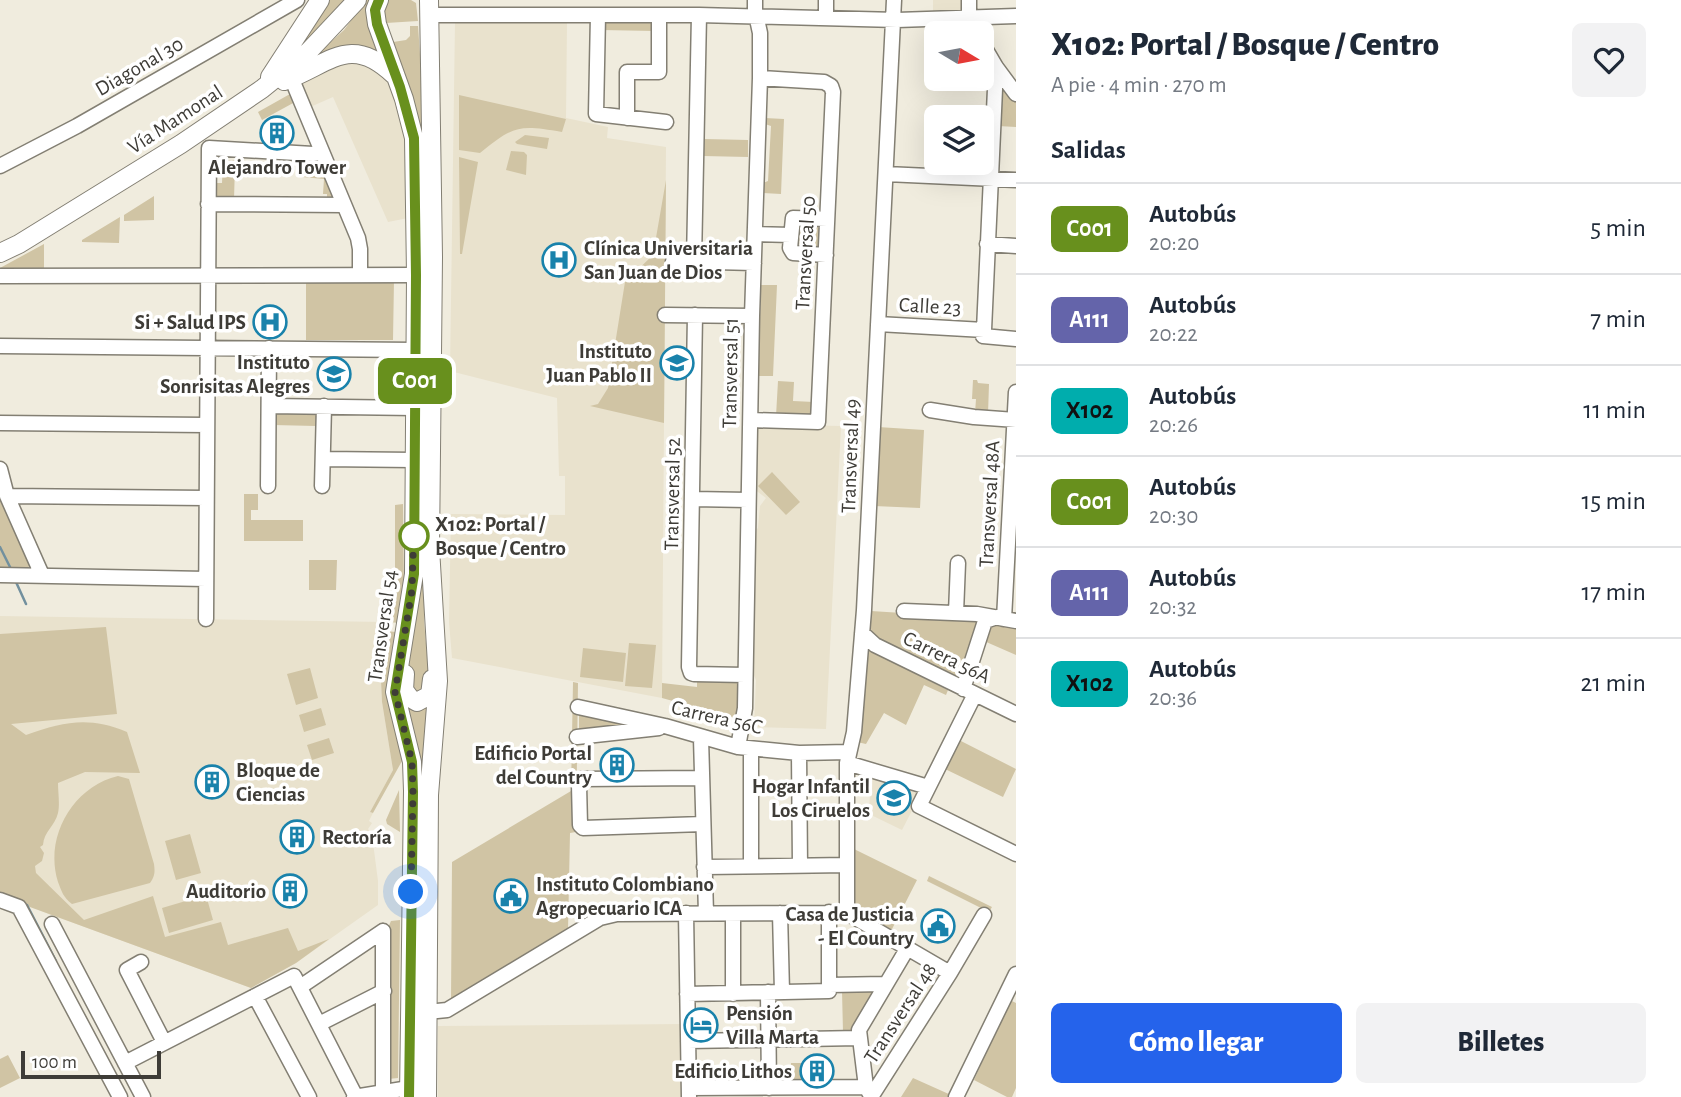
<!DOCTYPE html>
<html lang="es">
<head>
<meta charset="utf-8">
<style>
	:root { --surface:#fff; --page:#f2f2f3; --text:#1f2937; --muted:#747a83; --line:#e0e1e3; --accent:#2563eb }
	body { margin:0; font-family:"Alegreya Sans",sans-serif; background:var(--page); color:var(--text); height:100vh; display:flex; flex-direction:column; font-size:26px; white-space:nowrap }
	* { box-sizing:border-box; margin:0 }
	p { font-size:23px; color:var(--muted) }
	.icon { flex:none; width:38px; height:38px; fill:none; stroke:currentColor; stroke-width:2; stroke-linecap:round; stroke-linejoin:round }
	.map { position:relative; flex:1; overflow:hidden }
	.side { display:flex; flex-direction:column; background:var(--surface); width:665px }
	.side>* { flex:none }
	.badge { padding:0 14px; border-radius:10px; font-size:24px; line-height:46px }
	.needle { width:46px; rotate:100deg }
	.fabs { position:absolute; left:924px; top:21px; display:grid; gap:14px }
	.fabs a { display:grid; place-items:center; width:70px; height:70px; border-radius:10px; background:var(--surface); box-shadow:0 7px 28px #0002; font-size:35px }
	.scale { position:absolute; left:21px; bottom:18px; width:140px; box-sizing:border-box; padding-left:7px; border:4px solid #3e3c37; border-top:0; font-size:19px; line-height:24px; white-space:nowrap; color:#3e3c37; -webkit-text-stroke:5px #fff; paint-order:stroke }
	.you { position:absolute; width:35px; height:35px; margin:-18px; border:5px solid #fff; border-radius:50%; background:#1a73e8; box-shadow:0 0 0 10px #1a73e833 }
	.map>.badge { position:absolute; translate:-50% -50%; box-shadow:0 0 0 4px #fff }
	h2 { padding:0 35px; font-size:26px; line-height:63px }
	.round { display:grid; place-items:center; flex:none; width:74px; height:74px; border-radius:10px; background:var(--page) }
	.overview { display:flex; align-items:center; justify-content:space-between; height:119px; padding:0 35px }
	h1 { font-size:33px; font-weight:800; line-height:52px }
	.primary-button { display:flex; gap:14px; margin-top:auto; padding:14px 35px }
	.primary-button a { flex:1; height:80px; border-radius:10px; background:var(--accent); color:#fff; font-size:28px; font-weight:800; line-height:80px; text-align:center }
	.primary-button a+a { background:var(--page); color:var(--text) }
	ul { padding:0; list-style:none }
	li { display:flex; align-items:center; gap:21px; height:91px; padding:0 35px; border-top:2px solid var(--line) }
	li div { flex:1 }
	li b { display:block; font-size:26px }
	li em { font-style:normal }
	li .badge { min-width:77px; font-weight:700; text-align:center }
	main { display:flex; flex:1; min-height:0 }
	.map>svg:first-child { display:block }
	.built { fill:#e9e2cd }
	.green { fill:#d0c4a4 }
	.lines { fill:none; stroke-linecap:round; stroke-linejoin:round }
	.stream { stroke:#72909e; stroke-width:2.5 }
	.minor-casing { stroke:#837f73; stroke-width:17 }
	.major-casing { stroke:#837f73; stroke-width:20 }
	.minor { stroke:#fff; stroke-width:14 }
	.major { stroke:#fff; stroke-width:18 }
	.line-casing { stroke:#fff; stroke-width:16 }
	.line { stroke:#68901d; stroke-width:10 }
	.walk { stroke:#3e3c37; stroke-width:7; stroke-dasharray:0 12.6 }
	.stop-dot { fill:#fff; stroke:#68901d; stroke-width:3.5 }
	.labels { text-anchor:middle; stroke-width:7; stroke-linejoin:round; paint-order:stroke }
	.street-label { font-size:21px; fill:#3e3c37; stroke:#fff }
	.poi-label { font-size:21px; font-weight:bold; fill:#3e3c37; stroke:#fff; text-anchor:end }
	.stop-label { font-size:21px; font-weight:bold; fill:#3e3c37; stroke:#fff; text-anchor:start }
</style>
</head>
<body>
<main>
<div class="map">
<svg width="1016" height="1097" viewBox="0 0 1016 1097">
	<rect width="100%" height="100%" fill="#f0ecde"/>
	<path class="built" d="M933 0H964V10L933 12Z
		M455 22 567 23 566 118 608 127 607 138 666 147 662 698 452 658 449 622 451 514 565 515V476H559L557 398 450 371Z
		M348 60 391 77 408 140V218L388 222 333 97 308 108 298 82Z
		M756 424 841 426 826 729 754 727 756 680 749 664 753 533 758 528 760 506 766 498 754 489Z
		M0 616 385 622 381 680 382 702 393 770 370 812 373 813 369 821 372 823 368 829 372 835 378 881V905L296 963 251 988 0 896Z
		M871 773 922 791 902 830 869 814Z
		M684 1024V1097H438V1026Z"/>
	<path class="green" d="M329 0H347L295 53Z
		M366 0H371L383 52 347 45 301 69 344 30Z
		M389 0H411L416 3 418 21 386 23 383 10Z
		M601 23H655V31L601 30Z
		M410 26H418L425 124 427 298 424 621 430 689 413 697 408 671 418 606 423 162 393 42 406 40 410 36Z
		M1000 78 1016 99V127L998 126Z
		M290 94 295 102 262 120 258 112Z
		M459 95 566 119 562 132C519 125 514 125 480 153L459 150Z
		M765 118 784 119 781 194 763 193V183L768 181 771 126 765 124Z
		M525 135 549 138 547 149 517 144 515 142Z
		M704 139 748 140V157L703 156Z
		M511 151 524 152 527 155 526 175 506 170Z
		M459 157 478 162 462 254H460Z
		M303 159 320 160 335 199H327V194H323L324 179 302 177Z
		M238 160V163L235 164 234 200 212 199 213 183H222L223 161Z
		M666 180 664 423 590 406 598 404 608 388 625 282 653 255Z
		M154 196V220L124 221V215Z
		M120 217 119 243 82 242V240Z
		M795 219 824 220 823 251 793 250Z
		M44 244V271H0V268Z
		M306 280H394L393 340H306Z
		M761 285H777L773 376H758Z
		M973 380H977L978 383 989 384 988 414 975 413 976 399H972Z
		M778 381 794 382 793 401 814 402 813 418 776 416Z
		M273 409H316V426L273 425Z
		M878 427 924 430 920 508 874 506Z
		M772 472 800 502 786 515 758 486Z
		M0 490 31 563 26 571 0 570Z
		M244 494H258V510H251V520H303V541H244Z
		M403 504 404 588 398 623 390 622 395 572V505Z
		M309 560H337L336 590H309Z
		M871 611 981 618 962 680 874 636 870 627Z
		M1016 623V655L984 641 986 632 993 625Z
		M106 627 117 714 11 724 26 735C64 722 88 716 127 732L140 773 85 772 58 783C58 792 60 804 58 813 55 826 44 831 43 845L40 847 44 853 42 861 35 866 36 873 84 920 153 896 165 937 221 922 228 945 288 928 298 951 329 939 296 963 251 988 0 896V634Z
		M385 631 396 632 387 686 402 761 373 813 370 812 393 770 382 702 381 681Z
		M629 643 656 645 652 688 625 686Z
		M583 648 626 653 623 682 580 677Z
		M868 650 948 690 946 695 924 685 906 725 884 713 866 744 857 742 866 652Z
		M310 668 318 698 296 705 287 674Z
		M697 679 740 680 738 719 662 698V683L697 687Z
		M573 682 578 683 576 832 570 833 568 930 451 1001 452 862 571 791Z
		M406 703 423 708 428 707 421 1097H417Z
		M321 708 326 725 304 732 299 715Z
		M579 709 656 726 579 736Z
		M329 738 334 753 312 760 307 745Z
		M959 740 1016 769 1003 797 945 769Z
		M118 776 129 779 154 864C155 872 155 876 150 883L72 904C63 897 62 892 58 882 44 838 72 787 118 776Z
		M399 790 400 832 387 824 386 820Z
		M190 834 201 873 176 880 165 841Z
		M854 849 917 880 890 933 854 911Z
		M929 876 992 907 989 912 927 881Z
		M206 895 213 920 169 933 162 908Z
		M400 920 398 1078 388 1079 386 932 391 921Z
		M876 990 853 1032H843L842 991Z
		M1010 1000 1016 1003V1088L1012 1097H1007L974 1080Z
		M8 1055 20 1078 0 1088V1059Z
		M791 1063H811V1080H791Z
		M913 1078 951 1095 950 1097H901Z"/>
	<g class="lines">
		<path class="stream" d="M0 547 11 569
			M16 582 26 604
			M27 905 56 961"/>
		<defs>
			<path id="minor" d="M969 0V17L976 33
				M430 15H699L897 20 1016 16
				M598 15 596 114 666 122
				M826 18V0
				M982 43 996 67 1016 94
				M288 70 358 238 360 249V274
				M627 118V72H659V15
				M0 166 77 126 297 0
				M886 174 1016 180
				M208 204 343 205
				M756 234 791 235
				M987 244 1016 246
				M826 255 793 253 790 248 793 218 827 219
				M673 261 754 263
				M694 261 699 15
				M0 276 416 275
				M665 315 752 316
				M695 315 689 667 691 673 694 674 745 675
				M878 324 984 330 983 336 1016 339
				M984 330 996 67
				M0 346 415 350
				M269 406 415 408
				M930 410 974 417 1016 420
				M751 420 818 422 833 92 831 86 824 82 760 78
				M0 423 206 425
				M323 459 414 460
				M0 469 7 496 42 575
				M268 486 269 348
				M322 486 324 406
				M7 496 206 498
				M693 499 748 500
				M0 575 206 579
				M904 611 977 614 1016 621
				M956 613 958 563
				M206 619 209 148 313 154 321 152
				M1004 619 1016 392
				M862 633 875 645 1016 714
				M963 689 985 621 997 617
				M975 694 919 806 1016 854
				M578 707 665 726 738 747 799 753 849 752
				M577 737 659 728
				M701 738 706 913
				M738 747 745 708 752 316 760 78V33L755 10V0
				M751 749V866
				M799 753 800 866
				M847 763 928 787
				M702 778 581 779 579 785 580 825 583 828 703 824
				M704 867 847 865
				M0 900 19 907 120 1097
				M686 913 689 1097
				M780 913 782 992
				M847 913V763L854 732 864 610 894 0
				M733 914V994
				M52 924 143 1097
				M141 962 127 970 164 1042
				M829 985 885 984
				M300 987 383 931
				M768 992 769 1088
				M687 994 829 991V912
				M255 996 309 1097
				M427 1012 447 1010 600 918 617 914 847 913 950 973
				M319 1024 384 991
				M688 1041 859 1038
				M125 1063 294 976 356 1097
				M689 1088 866 1087
				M383 1092V931
				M870 1094 866 1087 859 1030 907 949
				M354 1097 409 1088
				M871 1097 950 973 984 915
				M956 1097 1016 974"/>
			<path id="major" d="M379 0 375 10 377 24 404 99 414 138 416 275 414 574 395 692 412 762 413 791 409 1097
				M270 77 320 0
				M284 81C330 64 350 33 394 75
				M0 253 19 244 181 144 262 89 309 51 357 0
				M405 674 404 690 410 698 417 702 430 695 432 679
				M427 1097 429 795 438 681 430 548 433 257 429 0"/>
		</defs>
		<use href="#minor" class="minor-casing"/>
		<use href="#major" class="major-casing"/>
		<use href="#minor" class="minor"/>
		<use href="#major" class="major"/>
	</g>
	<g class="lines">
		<defs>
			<path id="line" d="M379 0 375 10 377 24 400 87 414 138 416 275 414 574 395 692 412 762 413 792 409 1097"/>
		</defs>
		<use href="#line" class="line-casing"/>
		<use href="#line" class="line"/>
		<path class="walk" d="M411 892 413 792 412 762 395 692 412 590 414 526V536"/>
	</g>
	<defs>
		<symbol id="building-ring" viewBox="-11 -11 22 22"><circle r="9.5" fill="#fff" stroke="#1982ab" stroke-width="1.5"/><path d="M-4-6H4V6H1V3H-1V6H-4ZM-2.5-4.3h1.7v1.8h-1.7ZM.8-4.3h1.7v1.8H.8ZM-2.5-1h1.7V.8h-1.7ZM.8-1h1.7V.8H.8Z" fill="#1982ab"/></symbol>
		<symbol id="hospital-ring" viewBox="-11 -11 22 22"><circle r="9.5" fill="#fff" stroke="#1982ab" stroke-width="1.5"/><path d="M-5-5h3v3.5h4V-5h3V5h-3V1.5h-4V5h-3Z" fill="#1982ab"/></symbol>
		<symbol id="school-ring" viewBox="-11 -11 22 22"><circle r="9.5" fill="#fff" stroke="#1982ab" stroke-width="1.5"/><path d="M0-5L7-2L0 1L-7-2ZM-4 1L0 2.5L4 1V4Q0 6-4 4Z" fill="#1982ab"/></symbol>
		<symbol id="civic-ring" viewBox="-11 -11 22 22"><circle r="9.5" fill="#fff" stroke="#1982ab" stroke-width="1.5"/><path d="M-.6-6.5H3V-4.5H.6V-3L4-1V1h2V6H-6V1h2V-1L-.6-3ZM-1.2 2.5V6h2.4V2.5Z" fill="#1982ab"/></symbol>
		<symbol id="hotel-ring" viewBox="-11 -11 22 22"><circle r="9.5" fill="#fff" stroke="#1982ab" stroke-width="1.5"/><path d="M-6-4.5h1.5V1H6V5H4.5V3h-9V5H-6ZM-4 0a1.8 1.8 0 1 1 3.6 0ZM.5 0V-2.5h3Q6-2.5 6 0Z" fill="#1982ab"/></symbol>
	</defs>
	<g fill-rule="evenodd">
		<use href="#building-ring" x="258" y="114" width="38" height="38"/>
		<use href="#hospital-ring" x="540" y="241" width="38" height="38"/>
		<use href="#hospital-ring" x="251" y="303" width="38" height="38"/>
		<use href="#school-ring" x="658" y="344" width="38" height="38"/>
		<use href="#school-ring" x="315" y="355" width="38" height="38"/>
		<use href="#building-ring" x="598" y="746" width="38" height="38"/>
		<use href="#building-ring" x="193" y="763" width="38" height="38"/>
		<use href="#school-ring" x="875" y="779" width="38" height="38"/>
		<use href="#building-ring" x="278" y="818" width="38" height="38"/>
		<use href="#building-ring" x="271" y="872" width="38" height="38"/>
		<use href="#civic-ring" x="492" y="877" width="38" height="38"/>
		<use href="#civic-ring" x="919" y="907" width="38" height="38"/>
		<use href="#hotel-ring" x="682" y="1006" width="38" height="38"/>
		<use href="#building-ring" x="798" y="1052" width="38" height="38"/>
	</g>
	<circle class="stop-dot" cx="414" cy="536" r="14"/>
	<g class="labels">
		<g class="street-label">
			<text transform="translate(139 66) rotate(-30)" y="7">Diagonal 30</text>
			<text transform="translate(175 119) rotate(-33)" y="7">Vía Mamonal</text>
			<text transform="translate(805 253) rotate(-87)" y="7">Transversal 50</text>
			<text transform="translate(930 306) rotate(3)" y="7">Calle 23</text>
			<text transform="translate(730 373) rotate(-89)" y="7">Transversal 51</text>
			<text transform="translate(850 456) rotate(-88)" y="7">Transversal 49</text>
			<text transform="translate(672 494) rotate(-89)" y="7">Transversal 52</text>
			<text transform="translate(989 504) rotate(-87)" y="7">Transversal 48A</text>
			<text transform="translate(382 626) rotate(-82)" y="7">Transversal 54</text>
			<text transform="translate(947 657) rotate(26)" y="7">Carrera 56A</text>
			<text transform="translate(717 717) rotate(13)" y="7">Carrera 56C</text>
			<text transform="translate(900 1013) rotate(-57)" y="7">Transversal 48</text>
		</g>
		<g class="poi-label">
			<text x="277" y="174" text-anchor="middle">Alejandro Tower</text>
			<text x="584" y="255" text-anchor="start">Clínica Universitaria<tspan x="584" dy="24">San Juan de Dios</tspan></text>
			<text x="246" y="329">Si + Salud IPS</text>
			<text x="652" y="358">Instituto<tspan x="652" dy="24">Juan Pablo II</tspan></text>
			<text x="310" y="369">Instituto<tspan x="310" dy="24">Sonrisitas Alegres</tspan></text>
			<text x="592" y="760">Edificio Portal<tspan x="592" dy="24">del Country</tspan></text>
			<text x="236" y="777" text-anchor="start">Bloque de<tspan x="236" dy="24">Ciencias</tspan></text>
			<text x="870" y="793">Hogar Infantil<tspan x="870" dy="24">Los Ciruelos</tspan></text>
			<text x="322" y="844" text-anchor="start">Rectoría</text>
			<text x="536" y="891" text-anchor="start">Instituto Colombiano<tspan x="536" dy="24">Agropecuario ICA</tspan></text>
			<text x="266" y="898">Auditorio</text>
			<text x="914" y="921">Casa de Justicia<tspan x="914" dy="24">- El Country</tspan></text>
			<text x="726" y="1020" text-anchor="start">Pensión<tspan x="726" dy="24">Villa Marta</tspan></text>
			<text x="792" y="1078">Edificio Lithos</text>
		</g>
		<g class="stop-label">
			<text x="435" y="531">X102: Portal /<tspan x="435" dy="24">Bosque / Centro</tspan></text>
		</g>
	</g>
</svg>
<div class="fabs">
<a><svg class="needle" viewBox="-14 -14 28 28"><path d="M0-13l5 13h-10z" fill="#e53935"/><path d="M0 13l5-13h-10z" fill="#747a83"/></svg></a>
<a><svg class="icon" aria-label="layers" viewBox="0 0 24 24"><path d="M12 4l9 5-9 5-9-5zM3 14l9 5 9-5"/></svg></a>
</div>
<div class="scale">100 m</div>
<div class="you" style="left:411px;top:892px"></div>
<b class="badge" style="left:415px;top:381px;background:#68901d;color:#fff">C001</b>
</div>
<section class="side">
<div class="overview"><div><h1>X102: Portal / Bosque / Centro</h1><p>A pie · 4 min · 270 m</p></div><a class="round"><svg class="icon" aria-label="heart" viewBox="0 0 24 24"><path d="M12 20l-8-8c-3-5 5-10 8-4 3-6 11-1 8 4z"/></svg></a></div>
<h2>Salidas</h2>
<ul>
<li><span class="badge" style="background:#68901d;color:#fff">C001</span><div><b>Autobús</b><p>20:20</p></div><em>5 min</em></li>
<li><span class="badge" style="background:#6464aa;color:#fff">A111</span><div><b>Autobús</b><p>20:22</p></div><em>7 min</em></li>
<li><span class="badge" style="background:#00adad;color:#111">X102</span><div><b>Autobús</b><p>20:26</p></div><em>11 min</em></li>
<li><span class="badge" style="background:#68901d;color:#fff">C001</span><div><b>Autobús</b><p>20:30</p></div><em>15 min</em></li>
<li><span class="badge" style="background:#6464aa;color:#fff">A111</span><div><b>Autobús</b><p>20:32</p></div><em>17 min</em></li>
<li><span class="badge" style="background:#00adad;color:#111">X102</span><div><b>Autobús</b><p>20:36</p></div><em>21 min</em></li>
</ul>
<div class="primary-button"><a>Cómo llegar</a><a>Billetes</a></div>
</section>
</main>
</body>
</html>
